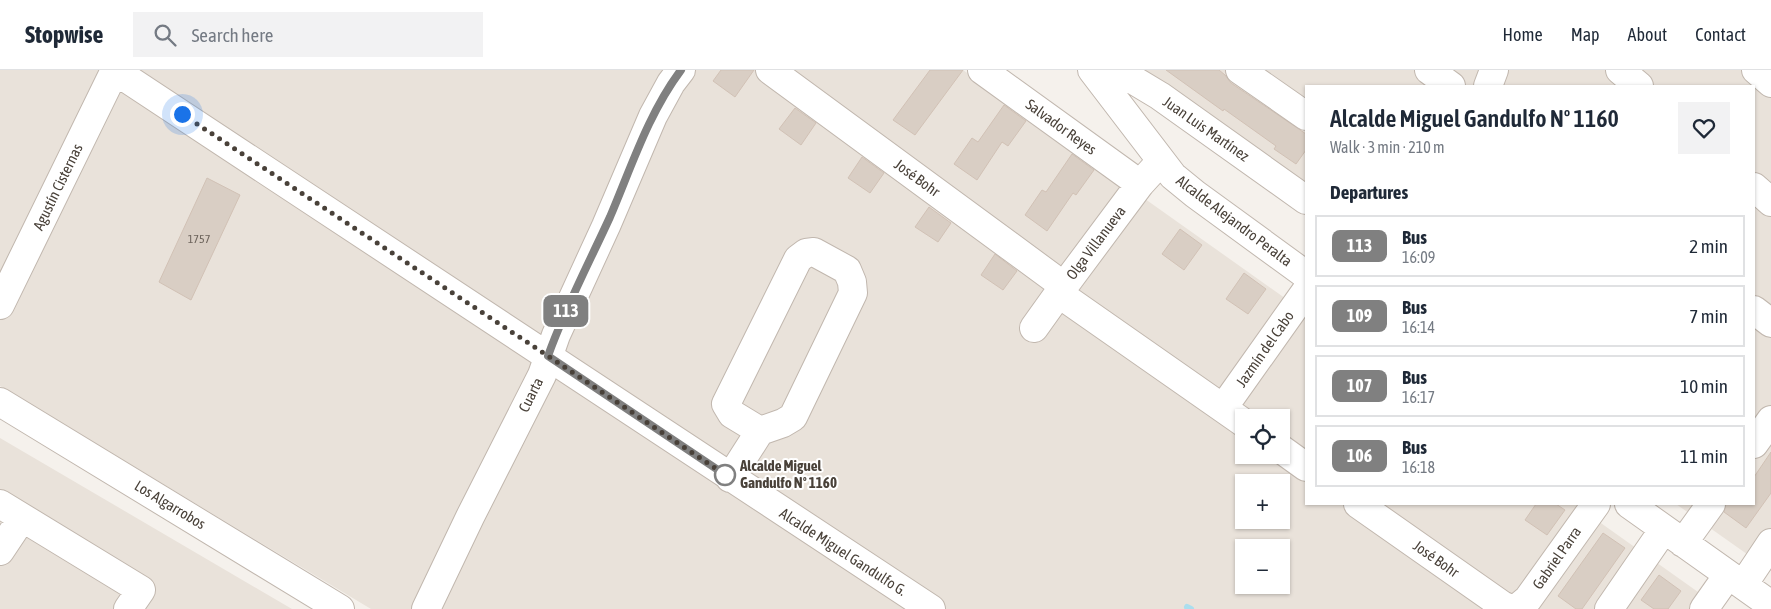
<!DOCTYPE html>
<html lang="en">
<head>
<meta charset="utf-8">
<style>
	:root { --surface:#fff; --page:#f2f2f3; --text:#1f2937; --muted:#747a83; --line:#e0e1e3 }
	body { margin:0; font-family:"Asap Condensed",sans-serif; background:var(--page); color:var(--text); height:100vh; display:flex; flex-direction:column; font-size:19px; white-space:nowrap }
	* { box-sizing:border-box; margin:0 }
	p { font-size:16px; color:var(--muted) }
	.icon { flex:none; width:28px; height:28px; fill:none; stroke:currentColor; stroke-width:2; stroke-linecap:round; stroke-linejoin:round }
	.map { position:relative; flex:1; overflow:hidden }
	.panel { position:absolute; left:1305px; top:15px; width:450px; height:420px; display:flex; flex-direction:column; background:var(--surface); border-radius:0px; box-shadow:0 1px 4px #0004 }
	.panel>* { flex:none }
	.badge { padding:0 10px; border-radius:8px; font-size:18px; line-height:32px }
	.tools { position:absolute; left:1235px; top:339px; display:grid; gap:10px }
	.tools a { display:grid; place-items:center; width:55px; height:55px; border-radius:0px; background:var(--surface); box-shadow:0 1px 4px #0004; font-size:25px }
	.you { position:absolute; width:25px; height:25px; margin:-12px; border:4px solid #fff; border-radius:50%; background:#1a73e8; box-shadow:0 0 0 8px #1a73e833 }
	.map>.badge { position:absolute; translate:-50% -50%; box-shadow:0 0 0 2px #fff }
	h2 { padding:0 25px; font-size:19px; line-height:45px }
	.round { display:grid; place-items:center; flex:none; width:52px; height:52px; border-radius:0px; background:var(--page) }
	.headline { display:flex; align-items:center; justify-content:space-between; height:85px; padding:0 25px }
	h1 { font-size:24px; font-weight:600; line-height:38px }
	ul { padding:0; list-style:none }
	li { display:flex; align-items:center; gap:15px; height:62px; margin:0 10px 8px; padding:0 15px; border:2px solid var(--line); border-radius:0px }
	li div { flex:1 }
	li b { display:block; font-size:19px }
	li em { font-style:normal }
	li .badge { min-width:55px; font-weight:700; text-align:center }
	header { display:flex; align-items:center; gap:30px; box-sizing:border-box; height:70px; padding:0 25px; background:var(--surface); border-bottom:1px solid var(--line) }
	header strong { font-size:24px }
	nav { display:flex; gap:28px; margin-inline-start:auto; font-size:18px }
	.search { width:350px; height:45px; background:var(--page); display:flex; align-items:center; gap:12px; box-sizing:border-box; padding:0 18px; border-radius:0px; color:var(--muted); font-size:19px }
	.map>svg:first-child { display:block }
	.residential { fill:#e9e2da; fill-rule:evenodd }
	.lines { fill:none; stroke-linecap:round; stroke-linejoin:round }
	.stream { stroke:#abdeee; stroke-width:6 }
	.building { fill:#d9cec4; stroke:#d1c1b5 }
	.minor-casing { stroke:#c1b7ae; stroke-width:30 }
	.minor { stroke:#fff; stroke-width:28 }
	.line-casing { stroke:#fff; stroke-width:11 }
	.line { stroke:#808080; stroke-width:8 }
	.walk { stroke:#494139; stroke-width:5; stroke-dasharray:0 9 }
	.stop-dot { fill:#fff; stroke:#808080; stroke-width:2.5 }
	.labels { text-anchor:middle; stroke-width:4; stroke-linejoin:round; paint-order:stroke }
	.number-label { font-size:12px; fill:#6d645c }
	.street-label { font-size:15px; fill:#494139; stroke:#fff }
	.stop-label { font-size:15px; font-weight:bold; fill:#494139; stroke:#fff; text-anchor:start }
</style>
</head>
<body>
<header>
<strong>Stopwise</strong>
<div class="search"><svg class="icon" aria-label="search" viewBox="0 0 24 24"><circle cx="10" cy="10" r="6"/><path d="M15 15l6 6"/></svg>Search here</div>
<nav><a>Home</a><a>Map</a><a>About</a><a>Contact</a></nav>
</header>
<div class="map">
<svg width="1771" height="539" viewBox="0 0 1771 539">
	<rect width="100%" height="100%" fill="#f5f1ec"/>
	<path class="residential" d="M0 0H963L1306 243V434H1574L1722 539H371L0 316ZM1244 348H1281V385H1244ZM1244 412H1281V450H1244ZM1244 478H1281V515H1244Z
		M1138 0H1771V501L1676 434H1754V16H1306V121Z
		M0 368 292 539H0Z"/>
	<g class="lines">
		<path class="stream" d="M1187 537 1191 539"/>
	</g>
	<path class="building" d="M721 0H754L735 27 713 11Z
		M930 0H963L915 65 893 50Z
		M1166 0H1219L1225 5 1231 13 1306 64V80L1296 94 1274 79 1276 76 1224 39 1223 41Z
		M1004 35 1026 51 1008 76 1002 72 977 110 954 94 972 68 978 72Z
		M795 38 816 53 801 75 779 59Z
		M1072 84 1094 100 1076 125 1073 123 1047 161 1025 145 1042 120 1046 122Z
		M862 87 884 103 870 123 848 108Z
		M207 108 240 125 191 230 159 212Z
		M929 137 951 153 938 172 915 157Z
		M1180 159 1202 175 1184 200 1162 184Z
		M995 184 1017 201 1003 220 981 205Z
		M1244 203 1266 219 1248 244 1226 229Z
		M1771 382V423L1746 458 1724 442 1726 434H1754V407Z
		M1536 434H1556L1565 440 1547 465 1525 450Z
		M1603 463 1625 478 1582 539H1576L1558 526Z
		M1659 505 1681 521 1668 539H1654L1641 530Z"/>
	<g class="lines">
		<defs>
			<path id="minor" d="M114 0C387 179 658 361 931 539
				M770 0 1064 216
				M982 0 1140 114
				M1092 0 1173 106 1195 124 1306 205
				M1099 0 1130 8 1160 26 1306 130
				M1240 0 1306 46
				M1429 0 1451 16
				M1620 0 1639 16
				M1756 0 1771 13
				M1488 16 1494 0
				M1754 117 1771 132
				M1058 223 1244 353
				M0 235 115 0
				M1754 240 1771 253
				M1034 258 1064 216 1140 114 1161 91
				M0 332 340 539
				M1223 338 1306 221
				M1754 374 1771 350
				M1281 379 1306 397
				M730 408 760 361 783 353 793 347 853 223 852 212 847 200 814 182 806 183 798 189 726 334 732 344 760 361
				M0 434 141 520 128 539
				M1358 434 1502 535 1509 538H1517
				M1629 434 1771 535
				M1683 473 1711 434
				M0 481 22 448
				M1743 515 1771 473
				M426 539 470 447 542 305 556 265 606 156 653 46 671 13 681 0
				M1516 539 1528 529 1596 434
				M1609 539 1664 459
				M1704 539 1728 505"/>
		</defs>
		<use href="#minor" class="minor-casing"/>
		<use href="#minor" class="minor"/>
	</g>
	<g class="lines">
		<defs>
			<path id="line" d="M681 0C648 44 631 98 610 147 589 193 565 238 548 286L730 408"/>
		</defs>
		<use href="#line" class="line-casing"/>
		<use href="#line" class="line"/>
		<path class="walk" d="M182 44 548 286 730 408 725 405"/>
	</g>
	<circle class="stop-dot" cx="725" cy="405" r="10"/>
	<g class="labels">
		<g class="number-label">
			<text x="199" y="173">1757</text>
		</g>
		<g class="street-label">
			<text transform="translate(1061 57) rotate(36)" y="5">Salvador Reyes</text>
			<text transform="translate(1206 59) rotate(35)" y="5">Juan Luis Martínez</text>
			<text transform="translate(917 108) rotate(36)" y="5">José Bohr</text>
			<text transform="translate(58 117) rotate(-64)" y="5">Agustín Cisternas</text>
			<text transform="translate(1234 151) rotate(37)" y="5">Alcalde Alejandro Peralta</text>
			<text transform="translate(1096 173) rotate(-53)" y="5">Olga Villanueva</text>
			<text transform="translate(1265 279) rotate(-55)" y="5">Jazmín del Cabo</text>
			<text transform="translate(531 325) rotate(-63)" y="5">Cuarta</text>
			<text transform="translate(170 435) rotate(31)" y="5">Los Algarrobos</text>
			<text transform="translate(843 482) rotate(33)" y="5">Alcalde Miguel Gandulfo G.</text>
			<text transform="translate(1557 488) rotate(-55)" y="5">Gabriel Parra</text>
			<text transform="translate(1436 489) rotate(35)" y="5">José Bohr</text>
		</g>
		<g class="stop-label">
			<text x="740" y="401">Alcalde Miguel<tspan x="740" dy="17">Gandulfo Nº 1160</tspan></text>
		</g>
	</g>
</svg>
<div class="tools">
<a><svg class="icon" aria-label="locate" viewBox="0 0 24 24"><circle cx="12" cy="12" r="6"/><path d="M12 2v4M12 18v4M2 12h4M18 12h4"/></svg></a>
<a>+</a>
<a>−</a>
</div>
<div class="you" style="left:182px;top:44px"></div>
<b class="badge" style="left:566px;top:241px;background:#808080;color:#fff">113</b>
<section class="panel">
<div class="headline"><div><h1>Alcalde Miguel Gandulfo Nº 1160</h1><p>Walk · 3 min · 210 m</p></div><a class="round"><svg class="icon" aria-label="heart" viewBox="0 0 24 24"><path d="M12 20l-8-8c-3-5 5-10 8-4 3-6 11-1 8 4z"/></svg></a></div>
<h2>Departures</h2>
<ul>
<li><span class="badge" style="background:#808080;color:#fff">113</span><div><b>Bus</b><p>16:09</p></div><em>2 min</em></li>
<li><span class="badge" style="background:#808080;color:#fff">109</span><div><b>Bus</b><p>16:14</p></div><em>7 min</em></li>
<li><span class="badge" style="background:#808080;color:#fff">107</span><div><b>Bus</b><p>16:17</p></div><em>10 min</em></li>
<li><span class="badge" style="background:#808080;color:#fff">106</span><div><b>Bus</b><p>16:18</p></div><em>11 min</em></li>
</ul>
</section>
</div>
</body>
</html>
